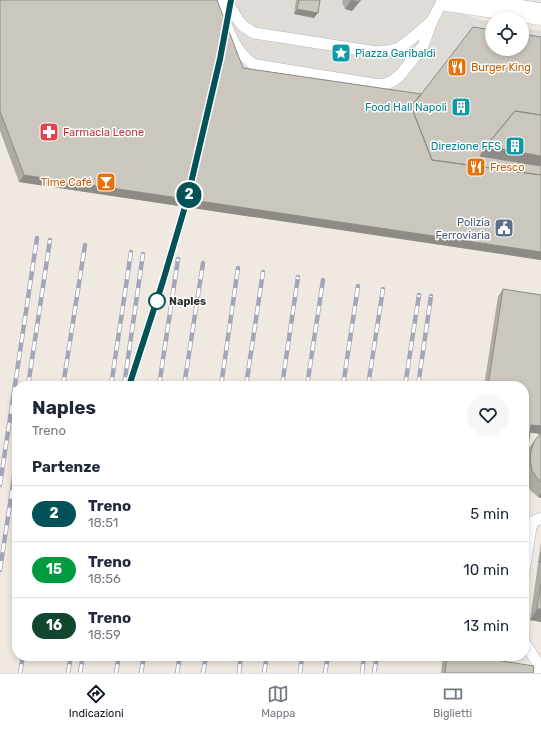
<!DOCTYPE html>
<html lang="it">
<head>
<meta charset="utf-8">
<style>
	:root { --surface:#fff; --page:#f6f6f7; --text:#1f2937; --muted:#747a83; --line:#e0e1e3; --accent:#111827 }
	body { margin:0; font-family:Rubik,sans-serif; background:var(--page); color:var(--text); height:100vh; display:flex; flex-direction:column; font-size:15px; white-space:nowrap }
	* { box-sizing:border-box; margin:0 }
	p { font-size:13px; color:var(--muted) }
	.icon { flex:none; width:22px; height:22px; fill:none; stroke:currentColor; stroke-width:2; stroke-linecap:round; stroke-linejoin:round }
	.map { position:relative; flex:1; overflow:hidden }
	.drawer { position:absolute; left:12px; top:381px; width:517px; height:280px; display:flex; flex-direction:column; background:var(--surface); border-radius:16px; box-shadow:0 2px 6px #0003 }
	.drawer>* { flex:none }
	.badge { padding:0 8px; border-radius:13px; font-size:14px; line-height:26px }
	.buttons { position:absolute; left:485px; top:12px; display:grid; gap:8px }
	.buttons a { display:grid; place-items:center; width:44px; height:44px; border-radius:50%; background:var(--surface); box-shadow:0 2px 6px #0003; font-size:20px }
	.map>.badge { position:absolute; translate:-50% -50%; box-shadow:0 0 0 2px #fff }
	h2 { padding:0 20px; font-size:15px; line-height:36px }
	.round { display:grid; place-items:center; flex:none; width:42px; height:42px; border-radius:21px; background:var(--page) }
	.head { display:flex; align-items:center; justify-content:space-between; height:68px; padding:0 20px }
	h1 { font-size:19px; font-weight:700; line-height:30px }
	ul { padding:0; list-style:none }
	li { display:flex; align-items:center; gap:12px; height:56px; padding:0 20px; border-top:1px solid var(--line) }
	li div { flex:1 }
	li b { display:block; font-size:15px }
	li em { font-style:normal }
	li .badge { min-width:44px; font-weight:700; text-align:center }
	.dock { display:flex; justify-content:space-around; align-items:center; height:56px; border-top:1px solid var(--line); background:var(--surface); font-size:11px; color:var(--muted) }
	.dock a { display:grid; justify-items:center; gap:2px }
	.dock .selected { color:var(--accent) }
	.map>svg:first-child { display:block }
	.plaza { fill:#dfdcd8 }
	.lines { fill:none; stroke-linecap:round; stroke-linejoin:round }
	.lane-casing { stroke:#b4b7c1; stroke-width:12 }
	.secondary-casing { stroke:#b4b7c1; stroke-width:23 }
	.lane { stroke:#fff; stroke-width:11 }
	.secondary { stroke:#fff; stroke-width:22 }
	.rail-casing { stroke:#a3a6b8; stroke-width:4.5 }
	.rail { stroke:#fff; stroke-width:3; stroke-dasharray:9; stroke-linecap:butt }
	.wall { fill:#afaba4; fill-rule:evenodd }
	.shaded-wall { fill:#8e8b86 }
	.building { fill:#cbc7bf; stroke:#8e8b86 }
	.line-casing { stroke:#fff; stroke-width:9 }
	.line { stroke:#025257; stroke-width:6 }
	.stop-dot { fill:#fff; stroke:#025257; stroke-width:2 }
	.labels { text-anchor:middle; stroke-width:3; stroke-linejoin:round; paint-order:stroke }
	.culture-label { font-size:11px; fill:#0d838f; stroke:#fff; text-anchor:end }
	.food-label { font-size:11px; fill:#c56008; stroke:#fff; text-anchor:start }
	.health-label { font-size:11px; fill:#be3a42; stroke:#fff; text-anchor:start }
	.service-label { font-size:11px; fill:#4e5e75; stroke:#fff; text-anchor:end }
	.stop-label { font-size:11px; font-weight:bold; fill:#2e2e2e; stroke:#fff; text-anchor:start }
</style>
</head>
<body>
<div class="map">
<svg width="541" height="673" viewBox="0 0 541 673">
	<rect width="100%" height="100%" fill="#efe9e1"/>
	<path class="plaza" d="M209 0H469L470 17 492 22V35L416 101 239 75Z
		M522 28 541 31V43L522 40Z"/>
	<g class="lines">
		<defs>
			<path id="lane" d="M219 0C225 21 231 46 248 60 250 62 253 64 256 65L379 85 385 84 393 81 401 74 423 46 432 21
				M226 0 238 20 243 26 254 33 376 52 387 51 399 48 410 40 432 21 443 0
				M524 572 531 527 534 521 541 518
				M524 642 539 665V673"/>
			<path id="secondary" d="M447 0 541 14"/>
		</defs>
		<use href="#lane" class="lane-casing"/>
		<use href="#secondary" class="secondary-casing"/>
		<use href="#lane" class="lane"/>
		<use href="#secondary" class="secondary"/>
		<defs>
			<path id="rail" d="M28 386 50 240
				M63 386 85 245
				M111 386 131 252
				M124 386 143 254
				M159 386 178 259
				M184 386 203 263
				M221 386 238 268
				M246 386 263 272
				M282 386 298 277
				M307 386 323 280
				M343 386 358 286
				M368 386 383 289
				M405 386 419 295
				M418 386 431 296
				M0 485 37 238
				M0 570 17 457
				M20 673 23 656
				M68 673 71 656
				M80 673 83 656
				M116 673 119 656
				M141 673 144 656
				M177 673 180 656
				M203 673 206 656
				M239 673 241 656
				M264 673 267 656
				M300 673 302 656
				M325 673 328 656
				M362 673 364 656
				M374 673 377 656"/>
		</defs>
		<use href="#rail" class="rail-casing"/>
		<use href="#rail" class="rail"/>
	</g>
	<path class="wall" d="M0 0 243 68 421 94 541 37V260L19 182 0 131Z
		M296 0H320L314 18 294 14Z
		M343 0H361L352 11 345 9 342 2Z
		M503 289 541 295V498L538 497 530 490 525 482 524 479V386H484L498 296ZM530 432 540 434 535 440 527 450Z
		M541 542V623V622L530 620Z
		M443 656H496L495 660 533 673H441Z"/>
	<path class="shaded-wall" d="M351 0H361L352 11 345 9Z
		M297 9 318 13 314 18 294 14Z
		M486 146 541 156V172L476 161Z
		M24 175 541 252V260L19 182Z
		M531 425 541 426V434L526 432Z
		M541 493V498L538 497Z
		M537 609H541V622L530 620Z"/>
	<path class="building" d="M0 0H217L243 68 421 94 411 106 432 160 541 175V252L24 175 0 111Z
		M299 0H320L318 13 297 9Z
		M351 0H360L358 2Z
		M473 27 492 30V49H522V34L541 37V115L515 111 486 146 480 156 541 166V175L432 160 411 106 419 97Z
		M515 111 541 115V156L486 146Z
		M503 289 541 295V426L531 425 524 473V386H488Z
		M541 433V482L538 479 532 471 530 460 531 450 535 440Z
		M541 552V561L539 563Z
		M541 584V609H537Z
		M447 656H496L495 660 534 666 533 673H445Z"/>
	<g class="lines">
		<defs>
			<path id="line" d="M129 386 163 281 187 200 220 59 231 0"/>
		</defs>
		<use href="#line" class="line-casing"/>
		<use href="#line" class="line"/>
	</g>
	<defs>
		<symbol id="sight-square" viewBox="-11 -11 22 22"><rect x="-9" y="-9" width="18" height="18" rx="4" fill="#0f9aa8" stroke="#fff"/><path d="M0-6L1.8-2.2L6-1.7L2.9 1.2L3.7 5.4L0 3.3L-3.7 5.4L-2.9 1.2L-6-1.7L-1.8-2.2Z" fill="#fff"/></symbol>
		<symbol id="restaurant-square" viewBox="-11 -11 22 22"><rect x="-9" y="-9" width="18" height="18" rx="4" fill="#e8710a" stroke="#fff"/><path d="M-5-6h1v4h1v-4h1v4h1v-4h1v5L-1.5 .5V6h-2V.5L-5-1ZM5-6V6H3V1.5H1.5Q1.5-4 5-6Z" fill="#fff"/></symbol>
		<symbol id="building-square" viewBox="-11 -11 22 22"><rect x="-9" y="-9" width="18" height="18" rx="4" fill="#0f9aa8" stroke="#fff"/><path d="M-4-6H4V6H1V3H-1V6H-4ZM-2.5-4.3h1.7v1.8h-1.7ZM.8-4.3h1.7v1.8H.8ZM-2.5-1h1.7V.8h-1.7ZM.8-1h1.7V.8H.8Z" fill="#fff"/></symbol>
		<symbol id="pharmacy-square" viewBox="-11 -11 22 22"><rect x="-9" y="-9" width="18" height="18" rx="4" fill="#e0444e" stroke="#fff"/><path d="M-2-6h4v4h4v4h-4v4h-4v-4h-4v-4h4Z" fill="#fff"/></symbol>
		<symbol id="bar-square" viewBox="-11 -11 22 22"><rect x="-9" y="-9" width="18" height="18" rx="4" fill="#e8710a" stroke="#fff"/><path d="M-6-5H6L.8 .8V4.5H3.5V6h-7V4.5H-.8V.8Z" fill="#fff"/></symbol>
		<symbol id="civic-square" viewBox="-11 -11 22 22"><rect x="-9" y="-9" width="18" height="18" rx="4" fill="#5c6f8a" stroke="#fff"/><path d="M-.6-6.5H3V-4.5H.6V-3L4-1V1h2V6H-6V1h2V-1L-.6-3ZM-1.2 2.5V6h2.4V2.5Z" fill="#fff"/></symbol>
	</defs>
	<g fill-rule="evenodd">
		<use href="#sight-square" x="330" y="42" width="22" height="22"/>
		<use href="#restaurant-square" x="446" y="56" width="22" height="22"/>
		<use href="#building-square" x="450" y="96" width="22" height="22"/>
		<use href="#pharmacy-square" x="38" y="121" width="22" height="22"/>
		<use href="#building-square" x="504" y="135" width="22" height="22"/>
		<use href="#restaurant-square" x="465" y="156" width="22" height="22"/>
		<use href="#bar-square" x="95" y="171" width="22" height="22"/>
		<use href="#civic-square" x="493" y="217" width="22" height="22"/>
	</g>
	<circle class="stop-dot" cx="157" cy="301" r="8"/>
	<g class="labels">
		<g class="culture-label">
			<text x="355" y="57" text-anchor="start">Piazza Garibaldi</text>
			<text x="447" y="111">Food Hall Napoli</text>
			<text x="501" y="150">Direzione FFS</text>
		</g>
		<g class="food-label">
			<text x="471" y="71">Burger King</text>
			<text x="490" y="171">Fresco</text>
			<text x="92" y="186" text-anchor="end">Time Café</text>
		</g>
		<g class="health-label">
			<text x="63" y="136">Farmacia Leone</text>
		</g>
		<g class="service-label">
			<text x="490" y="226">Polizia<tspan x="490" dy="13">Ferroviaria</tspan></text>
		</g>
		<g class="stop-label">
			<text x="169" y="305">Naples</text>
		</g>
	</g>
</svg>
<div class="buttons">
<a><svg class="icon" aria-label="locate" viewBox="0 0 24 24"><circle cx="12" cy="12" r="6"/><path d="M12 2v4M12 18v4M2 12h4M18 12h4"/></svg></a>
</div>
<b class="badge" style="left:189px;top:195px;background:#025257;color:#fff">2</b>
<section class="drawer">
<div class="head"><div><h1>Naples</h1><p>Treno</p></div><a class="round"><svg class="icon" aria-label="heart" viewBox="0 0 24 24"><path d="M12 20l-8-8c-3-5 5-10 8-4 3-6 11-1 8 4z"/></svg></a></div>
<h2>Partenze</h2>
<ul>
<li><span class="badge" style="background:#025257;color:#fff">2</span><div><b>Treno</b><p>18:51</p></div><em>5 min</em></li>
<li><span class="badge" style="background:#009b3e;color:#fff">15</span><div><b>Treno</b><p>18:56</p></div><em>10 min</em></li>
<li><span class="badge" style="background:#11472c;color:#fff">16</span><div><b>Treno</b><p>18:59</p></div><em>13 min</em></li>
</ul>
</section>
</div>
<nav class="dock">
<a class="selected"><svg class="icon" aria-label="directions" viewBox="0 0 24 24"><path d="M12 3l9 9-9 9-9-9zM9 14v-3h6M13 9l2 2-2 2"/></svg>Indicazioni</a>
<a><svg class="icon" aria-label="map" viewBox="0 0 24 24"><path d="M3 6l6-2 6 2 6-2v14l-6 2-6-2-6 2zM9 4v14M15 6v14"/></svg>Mappa</a>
<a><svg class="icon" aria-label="tickets" viewBox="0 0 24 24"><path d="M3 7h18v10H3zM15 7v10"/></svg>Biglietti</a>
</nav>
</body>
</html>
